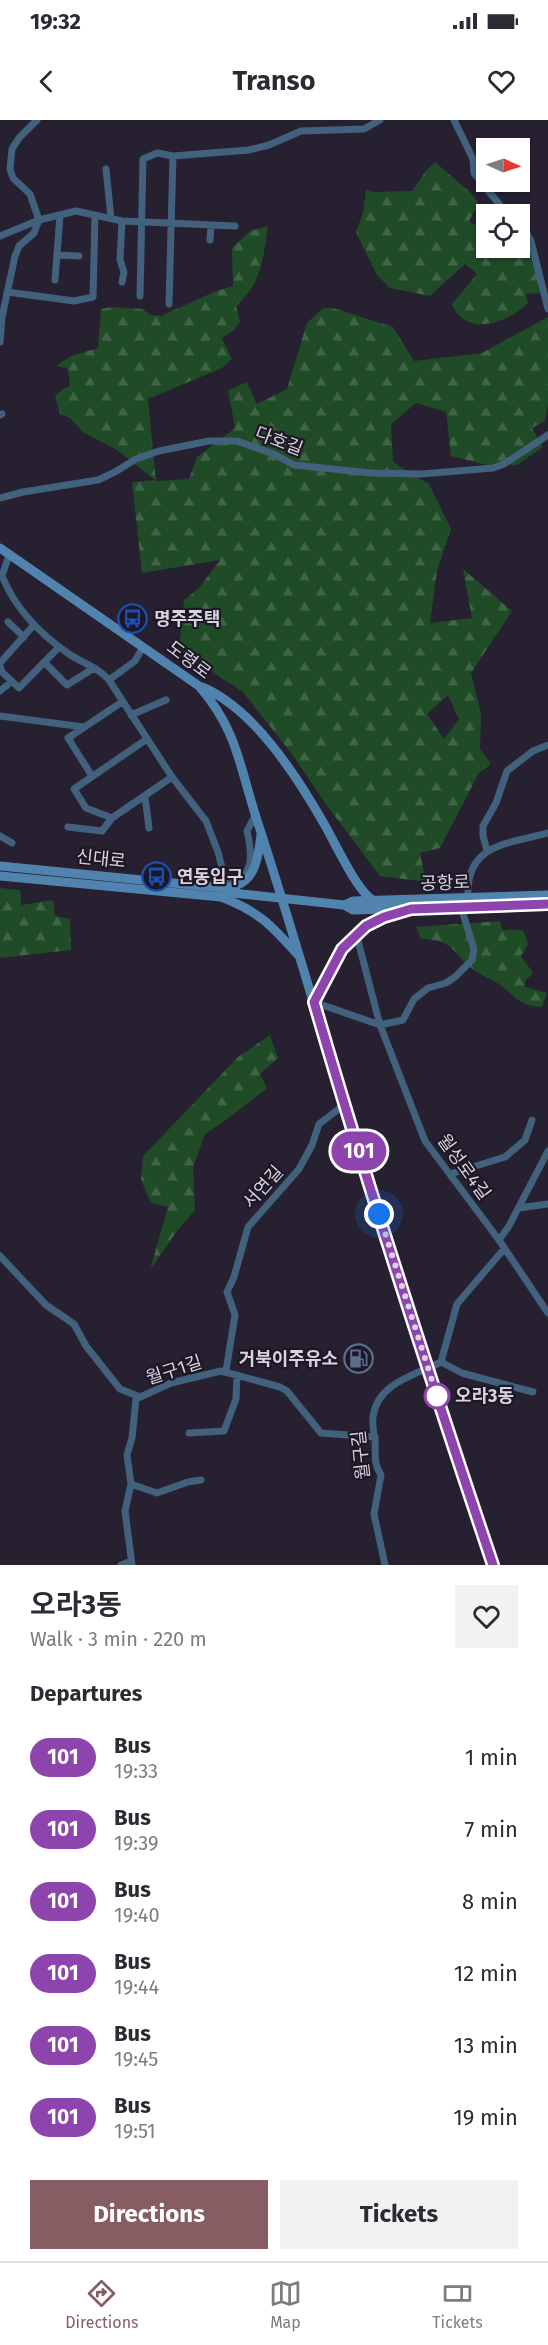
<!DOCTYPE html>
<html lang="en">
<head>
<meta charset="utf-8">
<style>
	:root { --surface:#fff; --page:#f2f2f3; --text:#2b2b33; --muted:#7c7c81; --line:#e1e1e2; --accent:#865d63 }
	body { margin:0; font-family:"Fira Sans","Noto Sans KR",sans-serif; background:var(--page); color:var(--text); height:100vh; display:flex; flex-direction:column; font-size:22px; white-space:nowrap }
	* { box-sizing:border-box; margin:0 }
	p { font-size:20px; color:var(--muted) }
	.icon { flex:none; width:33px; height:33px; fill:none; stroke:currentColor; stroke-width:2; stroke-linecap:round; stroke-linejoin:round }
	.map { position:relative; height:1445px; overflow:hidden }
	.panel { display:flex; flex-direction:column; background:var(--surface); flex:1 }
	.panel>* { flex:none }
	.badge { padding:0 12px; border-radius:20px; font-size:21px; line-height:39px }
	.needle { width:39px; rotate:93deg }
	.controls { position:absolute; left:476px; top:18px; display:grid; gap:12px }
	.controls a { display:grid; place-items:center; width:54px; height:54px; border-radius:0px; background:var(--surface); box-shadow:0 2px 4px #0004; font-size:30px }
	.you { position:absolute; width:30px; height:30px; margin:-15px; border:4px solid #fff; border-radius:50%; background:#1a73e8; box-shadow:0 0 0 9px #1a73e833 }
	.map>.badge { position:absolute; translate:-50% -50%; box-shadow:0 0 0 3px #fff }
	h2 { padding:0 30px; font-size:22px; line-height:54px }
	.round { display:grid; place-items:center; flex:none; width:63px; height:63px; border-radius:0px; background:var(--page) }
	.summary { display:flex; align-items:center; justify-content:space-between; height:102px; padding:0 30px }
	h1 { font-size:28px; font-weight:700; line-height:45px }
	.cta { display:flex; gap:12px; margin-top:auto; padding:12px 30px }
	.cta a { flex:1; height:69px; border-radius:0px; background:var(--accent); color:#fff; font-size:24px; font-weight:700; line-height:69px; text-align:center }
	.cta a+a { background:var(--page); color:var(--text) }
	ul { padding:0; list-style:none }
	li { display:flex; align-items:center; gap:18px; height:72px; padding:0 30px }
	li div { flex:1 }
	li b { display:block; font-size:22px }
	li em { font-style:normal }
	li .badge { min-width:66px; font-weight:700; text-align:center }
	.status { display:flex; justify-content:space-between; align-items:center; height:42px; padding:0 30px; background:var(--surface); direction:ltr }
	.status svg { height:16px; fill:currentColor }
	header { display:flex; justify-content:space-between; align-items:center; height:78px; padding:0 30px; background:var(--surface); font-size:27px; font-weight:700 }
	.menu { display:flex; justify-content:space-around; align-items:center; height:84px; border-top:2px solid var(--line); background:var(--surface); font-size:16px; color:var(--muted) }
	.menu a { display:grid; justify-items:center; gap:3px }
	.menu .selected { color:var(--accent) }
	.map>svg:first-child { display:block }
	.forest { fill:url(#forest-firs); fill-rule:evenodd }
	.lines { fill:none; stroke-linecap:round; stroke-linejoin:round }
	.street { stroke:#41617d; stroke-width:7 }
	.secondary { stroke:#5084af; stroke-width:9 }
	.line-casing { stroke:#fff; stroke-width:14 }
	.line { stroke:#8e44ad; stroke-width:9 }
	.walk { stroke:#d8d4df; stroke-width:6; stroke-dasharray:0 10.8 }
	.stop-dot { fill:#fff; stroke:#8e44ad; stroke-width:3 }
	.labels { text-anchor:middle; stroke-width:4.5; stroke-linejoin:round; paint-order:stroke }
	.street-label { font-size:18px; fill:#d8d4df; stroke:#1d1726 }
	.poi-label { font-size:18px; font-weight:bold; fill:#d8d4df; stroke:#1d1726; text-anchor:start }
	.stop-label { font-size:18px; font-weight:bold; fill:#d8d4df; stroke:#1d1726; text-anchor:start }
</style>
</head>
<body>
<div class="status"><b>19:32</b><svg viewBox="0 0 49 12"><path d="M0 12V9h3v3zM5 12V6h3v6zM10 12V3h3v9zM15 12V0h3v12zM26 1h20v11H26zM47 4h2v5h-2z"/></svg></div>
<header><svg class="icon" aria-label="back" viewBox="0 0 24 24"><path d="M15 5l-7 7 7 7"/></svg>Transo<svg class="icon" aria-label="heart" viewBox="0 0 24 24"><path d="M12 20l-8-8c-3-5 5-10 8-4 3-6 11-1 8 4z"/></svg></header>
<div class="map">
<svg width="548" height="1445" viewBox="0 0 548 1445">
	<defs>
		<pattern id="forest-firs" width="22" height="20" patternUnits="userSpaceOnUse" patternTransform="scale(1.5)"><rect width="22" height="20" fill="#1f4b27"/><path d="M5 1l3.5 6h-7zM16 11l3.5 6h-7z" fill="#3f6446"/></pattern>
	</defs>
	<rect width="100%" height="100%" fill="#262030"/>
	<path class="forest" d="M435 42 471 73 479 84 469 101 486 112V128H519V113L527 115 541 173 526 174 528 183C509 203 464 218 452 184L477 154 465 144 430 176 390 168 377 155 356 112 363 93 366 70 374 72 412 71 425 52Z
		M268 106C263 139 262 163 236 186L240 202 233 211 222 218 232 239 222 248 148 279 156 361 189 359 197 337 235 308 228 270 247 262 257 284 287 269 307 203 323 188H333L393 207 414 241 482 233 548 197V284L545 301 532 308 543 327 517 345H487L451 336 446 292 416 283 391 304 393 342 429 364 451 409 437 451 430 503 472 498 463 449 512 491 471 553 481 594 480 629 491 644 479 653 440 728 420 733 426 762 380 756 328 687 294 637 243 572 179 530 184 480 200 467 220 440 142 453 132 362 155 360 117 330 83 312 70 298 60 294 55 276 63 269 70 266 68 249 56 246 71 236 98 228 101 189 112 187 142 189 151 195 161 196 214 172 233 166 232 128 250 111ZM448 575 459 599 444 619 427 594Z
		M0 768 20 770 21 785 53 780 55 796 70 799 71 830 0 838Z
		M500 801 502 810H523L528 824 521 836 533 853 525 861V867L547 873 542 887C517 886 516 876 499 864 491 859 482 856 474 850 451 832 455 820 421 819L416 807Z
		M270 915 278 938 260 954 267 968 226 1000 205 1014 193 1047 195 1090 177 1111 150 1150 168 1087 151 1083 141 1060 143 1036 238 937Z"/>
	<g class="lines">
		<path class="street" d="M454 0 473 39 474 53 507 94
			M106 49 111 98
			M519 106 526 112 531 121 548 189
			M0 116 39 100 76 91 122 101 235 106
			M210 120 211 105
			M58 135 79 136
			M55 160 60 95
			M122 162 124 152 120 140 122 101
			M7 172 74 181 93 177 95 95
			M140 176 143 39 157 33 173 36 249 30 269 25 301 11 364 9 380 0
			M169 184 173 36
			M0 222 2 197 15 136 19 126 34 113 39 100 30 74 13 58 10 49 12 29 19 18 37 0
			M0 295 2 294
			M0 378 23 372 98 360 115 352 136 339 159 331 209 321H237L274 334 294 345 371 353 421 354 493 348 504 344 548 315
			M9 435 2 456C15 488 40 514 69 534 82 543 98 547 109 560L172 657 206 701 218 732 226 763C256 759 252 732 247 711L256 694
			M8 502 24 517
			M44 542 67 565 94 548
			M0 543 33 506
			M0 546 2 552 19 568 59 527
			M109 560 135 541 143 527
			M0 571 12 561
			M131 595 166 580
			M0 596 84 607
			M92 656 68 618 122 582
			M145 677 149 708
			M112 698 86 688 74 669 147 619
			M68 707 102 711 112 698 172 657
			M0 716 12 723
			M487 730 483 716V706L496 683 507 651 533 631 548 625
			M468 778C465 724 507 724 548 713
			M356 813 380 905 403 900 414 879 428 868 446 863 455 857 472 840 474 829 461 787
			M314 882 380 905 425 1021 499 1120 548 1193
			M450 1054 505 1037 525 1020 532 1000
			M519 1088 548 1084
			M499 1120 509 1106 548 1031
			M0 1136 46 1185 74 1204 86 1226 120 1269 140 1277
			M441 1242 457 1184 504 1129
			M226 1251 235 1195 227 1172 234 1157 248 1107 299 1049 312 1025 319 1004 344 985
			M189 1313 224 1311 236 1279 237 1255
			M131 1364 157 1373 188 1362 201 1360
			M121 1445 131 1441
			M132 1445 125 1391 131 1364 127 1335 132 1318 136 1279 171 1263 221 1251 280 1267 287 1271 321 1313 375 1317
			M385 1445 374 1394 381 1355C373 1343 376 1334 375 1320 374 1313 372 1305 373 1297 377 1263 415 1255 441 1242L462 1253 533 1272"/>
		<path class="secondary" d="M0 428 199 566C237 610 239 644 256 697 287 792 315 887 343 983 389 1138 442 1291 493 1445
			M202 567C253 588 296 655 323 702 334 720 358 775 375 781
			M0 746 223 768 233 773 344 785 353 781 548 775
			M0 756 221 777 233 773
			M224 768C255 766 258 740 261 715
			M221 777C259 791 273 807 299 836
			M344 785 353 790 548 784
			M314 882C337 840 347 807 397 793"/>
	</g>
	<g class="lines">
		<defs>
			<path id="line" d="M493 1445C430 1258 369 1071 314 882L342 829 366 806 384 797 411 789 548 784"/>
		</defs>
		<use href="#line" class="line-casing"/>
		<use href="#line" class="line"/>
		<path class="walk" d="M379 1094 437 1276"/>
	</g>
	<defs>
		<symbol id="bus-ring" viewBox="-11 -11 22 22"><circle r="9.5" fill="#1d1726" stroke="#1a4fb4" stroke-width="1.5"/><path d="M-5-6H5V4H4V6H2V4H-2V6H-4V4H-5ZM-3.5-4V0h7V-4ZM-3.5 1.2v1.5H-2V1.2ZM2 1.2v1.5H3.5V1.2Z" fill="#1a4fb4"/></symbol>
		<symbol id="fuel-ring" viewBox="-11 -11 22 22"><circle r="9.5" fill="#1d1726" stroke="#5c6f8a" stroke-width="1.5"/><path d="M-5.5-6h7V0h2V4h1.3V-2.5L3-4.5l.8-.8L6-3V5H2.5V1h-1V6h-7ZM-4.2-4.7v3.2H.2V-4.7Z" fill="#5c6f8a"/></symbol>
	</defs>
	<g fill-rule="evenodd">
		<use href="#bus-ring" x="116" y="482" width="33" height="33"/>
		<use href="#bus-ring" x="140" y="740" width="33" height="33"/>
		<use href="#fuel-ring" x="342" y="1222" width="33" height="33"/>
	</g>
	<circle class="stop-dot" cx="437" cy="1276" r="12"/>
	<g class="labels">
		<g class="street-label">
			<text transform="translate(279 321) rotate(21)" y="6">다호길</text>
			<text transform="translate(189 540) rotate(37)" y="6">도령로</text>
			<text transform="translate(101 739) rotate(6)" y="6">신대로</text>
			<text transform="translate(445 763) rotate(-2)" y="6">공항로</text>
			<text transform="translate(464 1047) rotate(54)" y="6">월성로4길</text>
			<text transform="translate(263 1067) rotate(-48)" y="6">서연길</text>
			<text transform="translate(174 1250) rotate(-18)" y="6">월구1길</text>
			<text transform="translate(361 1335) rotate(-96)" y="6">월구길</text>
		</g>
		<g class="poi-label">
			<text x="154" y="505">명주주택</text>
			<text x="177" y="763">연동입구</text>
			<text x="338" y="1245" text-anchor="end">거북이주유소</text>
		</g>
		<g class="stop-label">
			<text x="455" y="1282">오라3동</text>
		</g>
	</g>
</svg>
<div class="controls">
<a><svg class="needle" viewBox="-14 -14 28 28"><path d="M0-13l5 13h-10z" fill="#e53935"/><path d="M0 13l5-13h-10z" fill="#7c7c81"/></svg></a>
<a><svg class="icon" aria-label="locate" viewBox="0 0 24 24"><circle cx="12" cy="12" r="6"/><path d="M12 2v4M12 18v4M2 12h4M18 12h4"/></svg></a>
</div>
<div class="you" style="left:379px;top:1094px"></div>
<b class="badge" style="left:359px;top:1031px;background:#8e44ad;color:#fff">101</b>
</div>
<section class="panel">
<div class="summary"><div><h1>오라3동</h1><p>Walk · 3 min · 220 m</p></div><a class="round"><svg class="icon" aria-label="heart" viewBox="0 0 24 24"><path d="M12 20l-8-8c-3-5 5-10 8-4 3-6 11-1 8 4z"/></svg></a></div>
<h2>Departures</h2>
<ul>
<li><span class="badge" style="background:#8e44ad;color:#fff">101</span><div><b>Bus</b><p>19:33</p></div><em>1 min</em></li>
<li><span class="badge" style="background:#8e44ad;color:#fff">101</span><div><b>Bus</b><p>19:39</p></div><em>7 min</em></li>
<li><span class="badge" style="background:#8e44ad;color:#fff">101</span><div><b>Bus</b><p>19:40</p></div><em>8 min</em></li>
<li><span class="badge" style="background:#8e44ad;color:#fff">101</span><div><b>Bus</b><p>19:44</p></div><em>12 min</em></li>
<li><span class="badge" style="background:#8e44ad;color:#fff">101</span><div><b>Bus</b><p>19:45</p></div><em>13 min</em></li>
<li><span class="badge" style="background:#8e44ad;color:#fff">101</span><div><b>Bus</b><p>19:51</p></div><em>19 min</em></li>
</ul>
<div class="cta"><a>Directions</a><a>Tickets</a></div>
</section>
<nav class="menu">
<a class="selected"><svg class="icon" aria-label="directions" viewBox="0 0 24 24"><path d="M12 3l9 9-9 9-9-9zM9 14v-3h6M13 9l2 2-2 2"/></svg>Directions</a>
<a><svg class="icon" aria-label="map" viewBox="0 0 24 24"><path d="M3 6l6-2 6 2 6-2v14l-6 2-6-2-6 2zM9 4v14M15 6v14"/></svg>Map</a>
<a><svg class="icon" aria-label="tickets" viewBox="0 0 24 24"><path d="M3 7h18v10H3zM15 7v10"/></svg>Tickets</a>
</nav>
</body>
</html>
